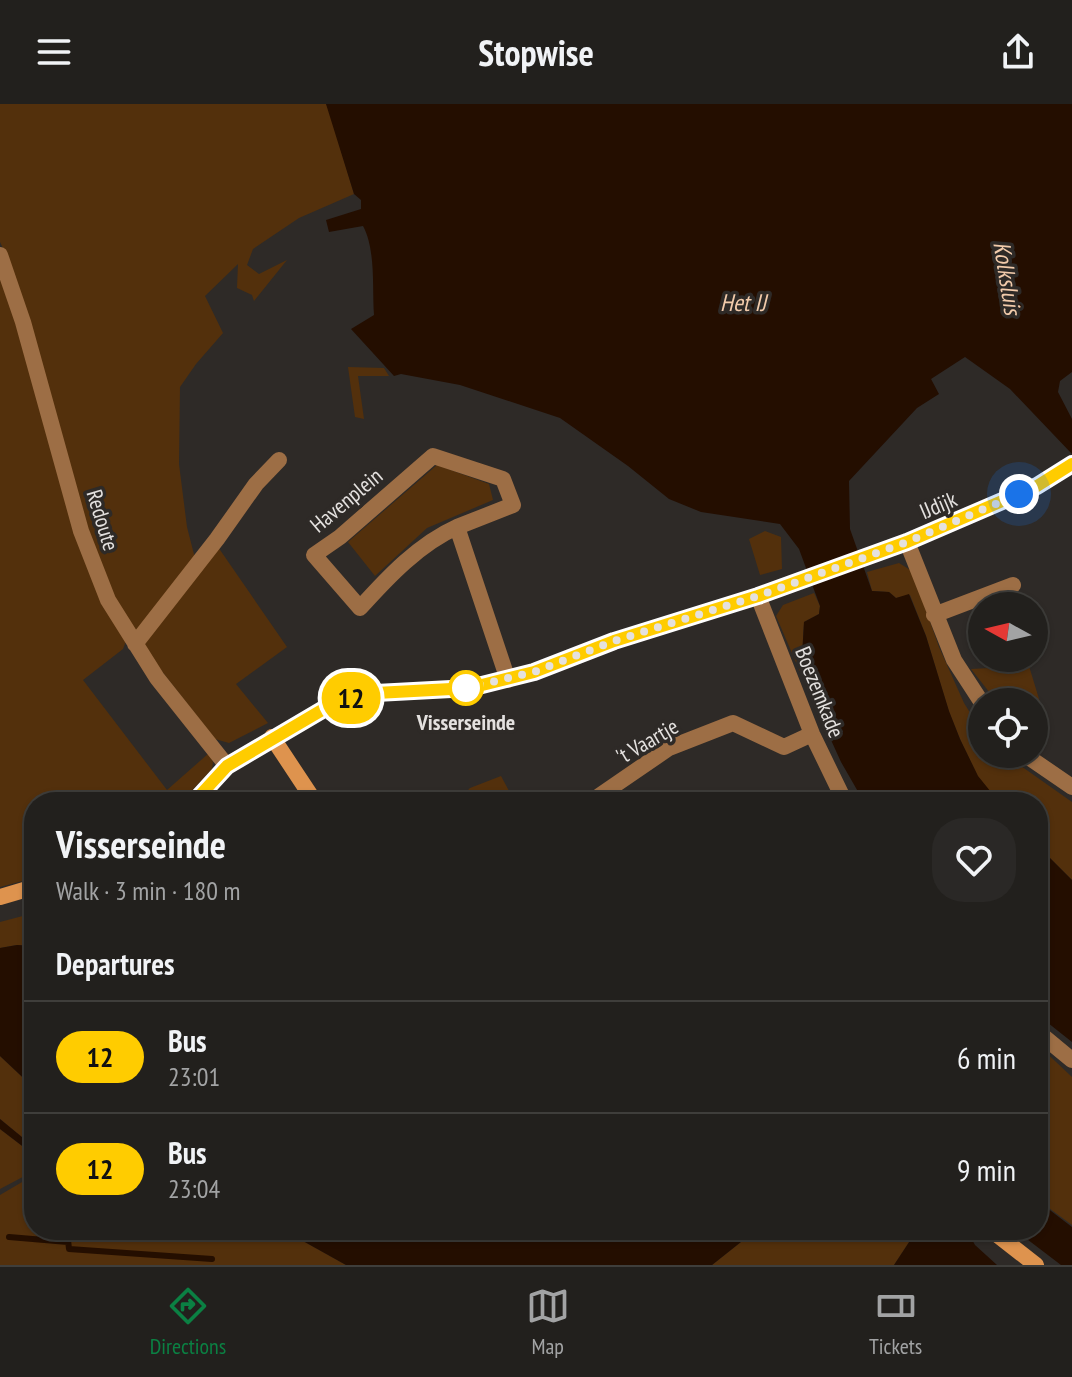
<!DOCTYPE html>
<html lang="en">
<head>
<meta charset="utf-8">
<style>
	:root { --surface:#22201d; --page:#2a2826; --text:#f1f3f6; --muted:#a2a3a4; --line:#3f3e3b; --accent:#0b8043 }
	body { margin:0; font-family:"PT Sans Narrow",sans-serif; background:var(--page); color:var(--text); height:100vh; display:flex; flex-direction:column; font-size:30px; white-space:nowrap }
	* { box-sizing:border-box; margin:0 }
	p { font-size:26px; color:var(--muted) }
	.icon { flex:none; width:44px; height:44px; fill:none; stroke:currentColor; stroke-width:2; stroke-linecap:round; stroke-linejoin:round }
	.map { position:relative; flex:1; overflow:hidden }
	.side { position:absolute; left:24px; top:688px; width:1024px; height:448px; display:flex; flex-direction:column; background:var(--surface); border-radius:32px; box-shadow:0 2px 6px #0004,0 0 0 2px var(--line) }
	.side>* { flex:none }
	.badge { padding:0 16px; border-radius:26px; font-size:28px; line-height:52px }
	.needle { width:52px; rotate:278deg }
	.controls { position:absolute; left:968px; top:488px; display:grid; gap:16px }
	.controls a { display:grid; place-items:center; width:80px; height:80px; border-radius:50%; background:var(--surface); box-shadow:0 2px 6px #0004,0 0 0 2px var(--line); font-size:40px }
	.you { position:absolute; width:40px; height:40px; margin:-20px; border:6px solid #fff; border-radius:50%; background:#1a73e8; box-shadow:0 0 0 12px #1a73e833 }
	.map>.badge { position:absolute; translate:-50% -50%; box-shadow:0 0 0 4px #fff }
	h2 { padding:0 32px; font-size:30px; line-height:72px }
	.round { display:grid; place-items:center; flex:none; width:84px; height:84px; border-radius:32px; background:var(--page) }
	.summary { display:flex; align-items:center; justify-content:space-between; height:136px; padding:0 32px }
	h1 { font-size:38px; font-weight:700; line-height:60px }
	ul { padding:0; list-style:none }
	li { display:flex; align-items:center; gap:24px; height:112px; padding:0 32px; border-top:2px solid var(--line) }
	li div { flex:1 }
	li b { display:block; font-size:30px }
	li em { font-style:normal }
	li .badge { min-width:88px; font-weight:700; text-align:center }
	header { display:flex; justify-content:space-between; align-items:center; height:104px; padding:0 32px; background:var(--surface); font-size:36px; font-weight:700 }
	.menu { display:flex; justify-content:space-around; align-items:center; height:112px; border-top:2px solid var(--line); background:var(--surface); font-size:22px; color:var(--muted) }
	.menu a { display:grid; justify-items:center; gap:4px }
	.menu .on { color:var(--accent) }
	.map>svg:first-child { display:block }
	.green { fill:#53300c }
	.water { fill:#240e00 }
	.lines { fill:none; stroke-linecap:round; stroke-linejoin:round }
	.stream { stroke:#240e00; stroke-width:6 }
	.street { stroke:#9d6e45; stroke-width:16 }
	.secondary { stroke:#de934e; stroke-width:16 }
	.line-casing { stroke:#fff; stroke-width:18 }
	.line { stroke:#fc0; stroke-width:12 }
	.walk { stroke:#e4e1df; stroke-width:8; stroke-dasharray:0 14.4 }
	.stop-dot { fill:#fff; stroke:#fc0; stroke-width:4 }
	.labels { text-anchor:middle; stroke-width:7; stroke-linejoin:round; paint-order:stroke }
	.street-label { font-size:22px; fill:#e4e1df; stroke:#2e2a27 }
	.stop-label { font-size:22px; font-weight:bold; fill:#e4e1df; stroke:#2e2a27 }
	.water-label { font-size:24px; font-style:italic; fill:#f2cbab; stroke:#2e2a27 }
</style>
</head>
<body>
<header><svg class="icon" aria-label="menu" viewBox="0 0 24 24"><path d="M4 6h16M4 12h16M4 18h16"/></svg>Stopwise<svg class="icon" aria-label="share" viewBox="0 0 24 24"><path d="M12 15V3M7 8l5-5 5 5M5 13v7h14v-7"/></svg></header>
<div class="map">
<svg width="1072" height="1161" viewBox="0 0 1072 1161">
	<rect width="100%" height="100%" fill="#2e2a27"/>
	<path class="green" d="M0 0H326L329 6 354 90 299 114 253 145 247 161 259 170 287 156 254 197 252 191 237 184 238 160 205 192 223 229 196 260 180 283 179 360 187 423 198 466 218 443 287 543 236 580 268 619 229 639 215 635 157 561 119 504 86 428 11 161 0 138Z
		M0 163 126 537 123 545 83 576 167 686 209 649 213 658 212 665 181 698H34V774L0 783Z
		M348 263 384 264 389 272H358L364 315 355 313Z
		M437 361 489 380 493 396 427 424 375 472 348 438Z
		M765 427 781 433 782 465 760 471 749 435Z
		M899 459 912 467 939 543 964 599 982 628V650H1004L1072 698V776L1038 742V698H999L978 673 960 635 949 608 926 532 910 491 896 494 889 488 872 487 867 468Z
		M814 489 820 502 819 510 804 518 801 570 776 512 783 501Z
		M1029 562 1043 608 1034 612V598H997L971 565Z
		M501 672 515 698H456L470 684Z
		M34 809V842L17 841 0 844V818Z
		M1038 941 1072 973V1121L1038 1096Z
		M0 952 34 984V1043L0 1015Z
		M0 1025 34 1051V1067L0 1085Z
		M34 1071V1126H276L303 1137 346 1161H0V1091Z
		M756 1126H917L894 1161H712Z"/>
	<path class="water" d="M326 0H1072V268L1060 277 1058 288 1072 315V350L1010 285 965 253 931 275 939 290 917 304 849 377 850 425 872 487 889 488 896 494 909 490 926 532 949 607 960 635 978 672 999 698H864L841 658 801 570 804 518 819 510 820 502 799 445 780 420 701 408 669 395 628 362 560 314 460 281 401 270 394 272 351 225 374 211C372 184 376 146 363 122L329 128 326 116 361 105V96L354 90Z
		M1038 742 1072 776V938L1038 911Z
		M17 841 34 842V984L0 952V844Z
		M0 1015 34 1043V1051L0 1025Z
		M1038 1097 1072 1123V1161H1061L1015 1126H1038Z
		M276 1126H756L712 1161H346L303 1137Z
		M917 1126H967L975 1141 997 1161H894Z"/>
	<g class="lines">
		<path class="stream" d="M67 1126 69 1145 212 1155
			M9 1133 68 1138"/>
		<path class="street" d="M0 151 23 218 81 427 108 496 157 574 227 662
			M457 423C419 440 388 473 360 504L314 451 340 433 433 352 503 375 513 401 457 423 508 576
			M907 438 954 556 982 599
			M758 492 812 630 845 698
			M934 511 1013 481
			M135 540 217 435 256 380 279 356
			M1024 650 1072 683
			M598 698 599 692 669 644 733 619 784 643 812 630
			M1038 928 1072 956"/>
		<path class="secondary" d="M272 633 315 698
			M194 698 227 662 334 599 376 589 470 584 534 568 614 537 758 492 907 438 1037 382 1072 360
			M0 793 34 783
			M991 1126 1036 1161"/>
	</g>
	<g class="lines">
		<defs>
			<path id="line" d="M194 698 227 662 334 599 376 589 470 584 534 568 614 537 758 492 907 438 1037 382 1072 360"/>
		</defs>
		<use href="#line" class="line-casing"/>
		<use href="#line" class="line"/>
		<path class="walk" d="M466 584 534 568 614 537 758 492 907 438 1019 390"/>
	</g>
	<circle class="stop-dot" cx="466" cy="584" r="16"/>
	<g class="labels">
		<g class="street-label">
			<text transform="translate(346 396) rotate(-40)" y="8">Havenplein</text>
			<text transform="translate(938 401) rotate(-23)" y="8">IJdijk</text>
			<text transform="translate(103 416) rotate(73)" y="8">Redoute</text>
			<text transform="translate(820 588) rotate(68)" y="8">Boezemkade</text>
			<text transform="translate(647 637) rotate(-30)" y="8">'t Vaartje</text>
		</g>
		<g class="stop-label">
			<text x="466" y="626">Visserseinde</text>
		</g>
		<g class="water-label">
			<text transform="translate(1007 174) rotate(81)" y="8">Kolksluis</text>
			<text x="743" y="207">Het IJ</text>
		</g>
	</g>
</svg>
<div class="controls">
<a><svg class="needle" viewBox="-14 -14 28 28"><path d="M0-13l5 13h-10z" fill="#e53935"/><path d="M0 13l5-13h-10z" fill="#a2a3a4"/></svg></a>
<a><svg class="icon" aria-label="locate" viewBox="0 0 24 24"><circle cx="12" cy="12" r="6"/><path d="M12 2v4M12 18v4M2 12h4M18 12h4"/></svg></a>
</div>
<div class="you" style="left:1019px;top:390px"></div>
<b class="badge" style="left:351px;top:594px;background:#fc0;color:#111">12</b>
<section class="side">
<div class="summary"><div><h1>Visserseinde</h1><p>Walk · 3 min · 180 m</p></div><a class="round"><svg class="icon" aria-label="heart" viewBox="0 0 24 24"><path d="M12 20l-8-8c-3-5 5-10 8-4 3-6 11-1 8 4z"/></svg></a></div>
<h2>Departures</h2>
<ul>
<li><span class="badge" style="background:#fc0;color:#111">12</span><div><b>Bus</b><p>23:01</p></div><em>6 min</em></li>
<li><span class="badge" style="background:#fc0;color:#111">12</span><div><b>Bus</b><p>23:04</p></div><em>9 min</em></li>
</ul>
</section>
</div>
<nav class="menu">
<a class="on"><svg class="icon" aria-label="directions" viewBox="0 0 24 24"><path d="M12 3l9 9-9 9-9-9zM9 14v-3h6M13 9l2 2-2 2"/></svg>Directions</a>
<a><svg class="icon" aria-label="map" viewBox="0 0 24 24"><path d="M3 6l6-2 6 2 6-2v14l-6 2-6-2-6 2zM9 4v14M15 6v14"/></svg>Map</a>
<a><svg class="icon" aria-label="tickets" viewBox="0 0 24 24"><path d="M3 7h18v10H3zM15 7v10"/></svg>Tickets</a>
</nav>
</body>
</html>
